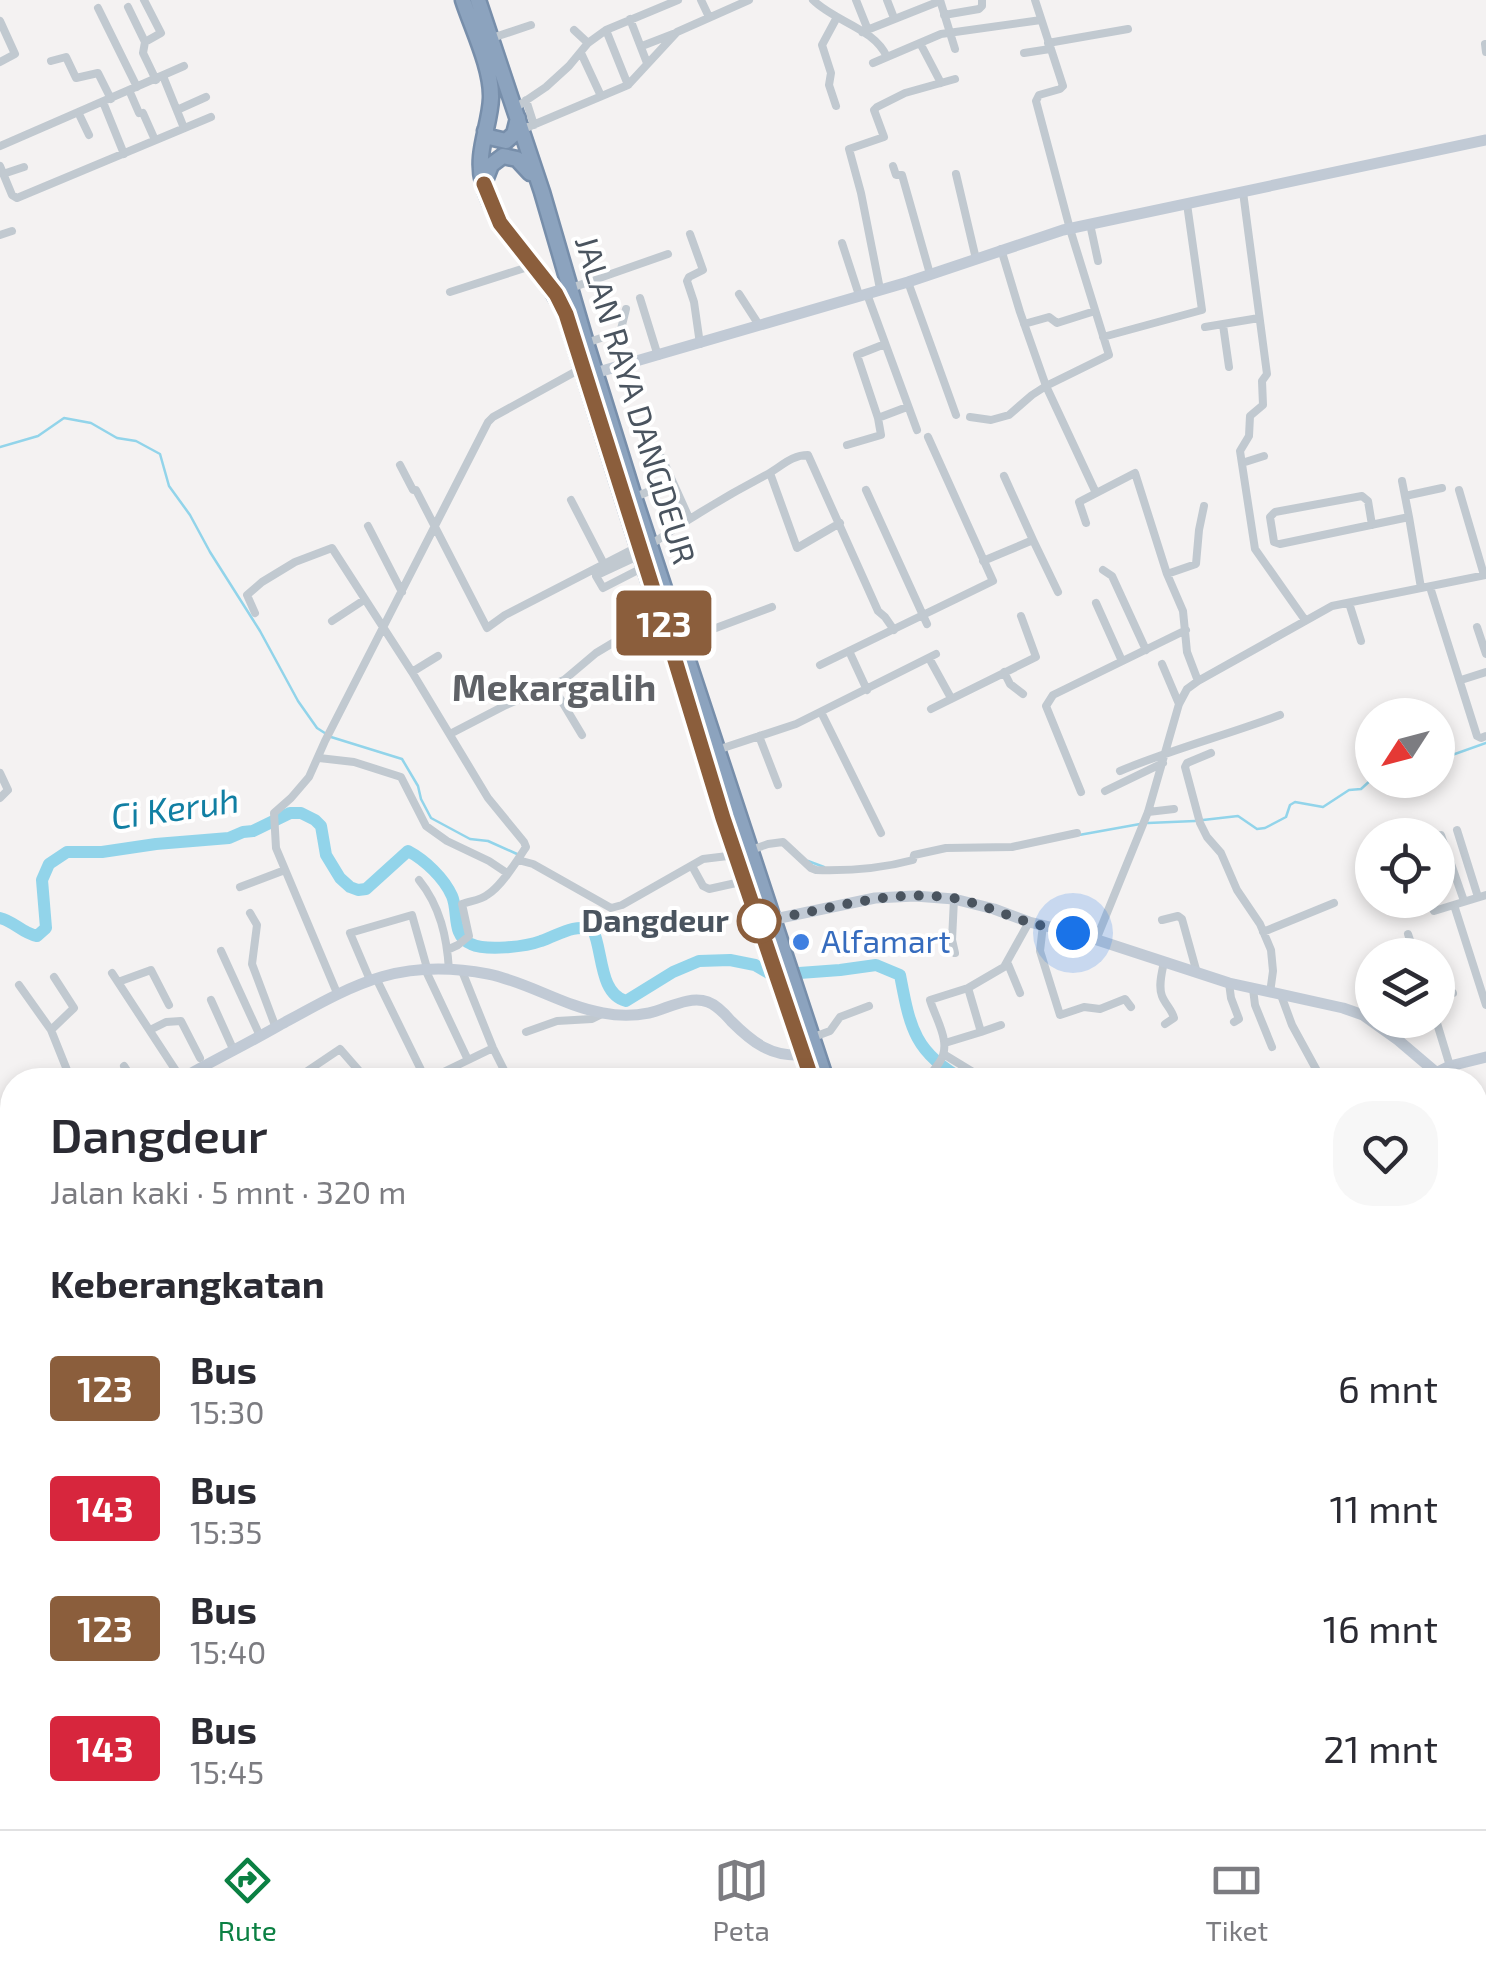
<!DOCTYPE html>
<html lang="id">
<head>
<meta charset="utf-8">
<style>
	:root { --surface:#fff; --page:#f7f7f7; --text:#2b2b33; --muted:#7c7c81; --line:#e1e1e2; --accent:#0b8043 }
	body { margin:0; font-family:"Exo 2",sans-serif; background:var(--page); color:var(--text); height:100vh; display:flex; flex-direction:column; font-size:38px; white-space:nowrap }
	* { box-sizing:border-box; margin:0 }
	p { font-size:32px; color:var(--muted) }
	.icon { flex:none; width:55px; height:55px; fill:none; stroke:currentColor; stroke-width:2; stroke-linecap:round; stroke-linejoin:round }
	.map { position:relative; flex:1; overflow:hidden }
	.drawer { position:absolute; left:0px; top:1068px; width:1488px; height:762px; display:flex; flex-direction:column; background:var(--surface); border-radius:40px 40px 0 0; box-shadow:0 5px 15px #0003 }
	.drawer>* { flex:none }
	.badge { padding:0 20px; border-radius:8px; font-size:35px; line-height:65px }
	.needle { width:65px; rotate:234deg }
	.controls { position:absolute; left:1355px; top:698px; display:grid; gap:20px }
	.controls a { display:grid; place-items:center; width:100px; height:100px; border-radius:50%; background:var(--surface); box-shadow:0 5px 15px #0003; font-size:50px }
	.you { position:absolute; width:50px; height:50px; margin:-25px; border:8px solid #fff; border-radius:50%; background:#1a73e8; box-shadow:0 0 0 15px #1a73e833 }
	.map>.badge { position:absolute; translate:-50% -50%; box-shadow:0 0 0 5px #fff }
	h2 { padding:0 50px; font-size:38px; line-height:90px }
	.round { display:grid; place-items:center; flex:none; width:105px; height:105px; border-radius:40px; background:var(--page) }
	.overview { display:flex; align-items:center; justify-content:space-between; height:170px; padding:0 50px }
	h1 { font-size:48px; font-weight:600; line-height:75px }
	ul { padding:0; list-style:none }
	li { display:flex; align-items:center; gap:30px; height:120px; padding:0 50px }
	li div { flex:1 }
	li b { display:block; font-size:38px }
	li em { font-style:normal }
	li .badge { min-width:110px; font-weight:700; text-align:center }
	.dock { display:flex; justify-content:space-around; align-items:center; height:140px; border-top:2px solid var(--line); background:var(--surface); font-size:28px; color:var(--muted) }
	.dock a { display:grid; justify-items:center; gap:5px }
	.dock .active { color:var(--accent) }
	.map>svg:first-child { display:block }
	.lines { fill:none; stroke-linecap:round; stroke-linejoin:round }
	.stream { stroke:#92d4ea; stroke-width:2.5 }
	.river { stroke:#92d4ea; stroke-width:12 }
	.highway-casing { stroke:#778eaa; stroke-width:19 }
	.street { stroke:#c1c9d0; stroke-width:8 }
	.secondary { stroke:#c1cad5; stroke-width:11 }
	.highway { stroke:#8ca3be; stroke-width:14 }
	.line-casing { stroke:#fff; stroke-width:22 }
	.line { stroke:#8b5e3c; stroke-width:15 }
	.walk { stroke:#4a545f; stroke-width:10; stroke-dasharray:0 18 }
	.stop-dot { fill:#fff; stroke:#8b5e3c; stroke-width:5 }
	.shop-dot { fill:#3f7fe0; stroke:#fff; stroke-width:4 }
	.labels { text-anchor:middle; stroke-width:8; stroke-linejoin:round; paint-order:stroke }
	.street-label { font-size:32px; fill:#4a545f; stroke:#fff }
	.stop-label { font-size:32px; font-weight:bold; fill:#4a545f; stroke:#fff; text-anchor:end }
	.shop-label { font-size:32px; fill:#366cbe; stroke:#fff; text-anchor:start }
	.water-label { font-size:35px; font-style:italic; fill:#117fa3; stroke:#fff }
	.quarter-label { font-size:38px; font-weight:bold; fill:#5f6267; stroke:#fff }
</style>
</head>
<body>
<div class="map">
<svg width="1486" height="1829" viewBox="0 0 1486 1829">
	<rect width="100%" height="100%" fill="#f4f2f2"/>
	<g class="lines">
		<path class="stream" d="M0 447 38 436 64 418 91 423 117 438 136 441 160 454 169 486 190 515 210 552 260 631 298 701 317 728 331 737 402 759 418 786 421 799 431 818 470 839 488 841 517 854
			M1438 760 1486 743
			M1203 820 1238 816 1257 829 1265 828 1286 817 1290 805 1295 802 1323 807 1349 790 1361 789 1372 779
			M1148 823 1195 821
			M1079 835 1140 824
			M808 861 824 867"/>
		<path class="river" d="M0 918C14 921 22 933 37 936L46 928 42 880 49 864 67 852H102L156 844 229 838 243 832 253 831 290 813H301L315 820 321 826 326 855 340 878 350 887 358 890 366 889 408 851C425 860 444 878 452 896 459 912 451 936 471 944 486 951 525 947 541 941 559 935 574 923 593 930 603 951 599 994 626 1001L673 972 699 961 730 960 755 965 772 975 840 970 876 965 900 975C910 1027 914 1053 964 1080
			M1475 1218 1486 1225"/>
		<defs>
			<path id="highway" d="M463 0C472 28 492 68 491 98 490 126 475 153 483 183 498 237 543 266 565 314 645 570 726 826 812 1080
				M478 0 542 192 586 343 634 497 826 1080
				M485 131 489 137 506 141 514 134 518 118
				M486 178 491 165 503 156 517 159 530 173
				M868 1829 869 1818
				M882 1829 883 1818"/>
		</defs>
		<use href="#highway" class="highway-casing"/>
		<path class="street" d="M144 0 161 33 145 42 143 53 156 80
			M701 0 709 17
			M813 0C835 22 874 28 887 57
			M856 0 868 30
			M887 0 894 18
			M940 0 955 49
			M128 7 145 42
			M98 8 137 87
			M944 15 979 9 982 6V0
			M630 19 647 63
			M0 21 15 54 0 62
			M574 30 588 43
			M606 30 628 85
			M862 32 940 1
			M492 38 531 25
			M920 43 941 83
			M1048 43 1128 29
			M1485 44 1486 52
			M642 46 673 34
			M581 53 601 96
			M1024 53 1050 49
			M51 61 66 57 76 78 98 73 111 99
			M873 63 941 34 1041 20
			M163 76 184 128
			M129 90 139 113
			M526 100 534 125
			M103 102 124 154
			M836 106 829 85 831 73 822 45 836 19
			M515 108 546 87 569 66 588 43 606 30 678 0
			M177 110 206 97
			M78 112 89 135
			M143 113 155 140
			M521 130 628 85 677 32 749 0
			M0 146 184 66
			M0 166 12 195 17 198 211 117
			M893 166 896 175H902L930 274
			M3 174 24 167
			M956 174 976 259
			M1243 192 1267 374 1262 381 1263 405 1250 416 1249 436 1240 451 1255 549 1305 620
			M1090 224 1098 261
			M690 234 703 270 689 277 687 281 694 302 700 344
			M0 235 12 231
			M842 243 859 295
			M1001 249 1020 312 1046 386 1096 493
			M908 282 956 415
			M571 288 668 254
			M880 289 861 193 849 149 884 137 874 110 877 107 905 93 955 79
			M450 292 531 266
			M739 294 759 325
			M867 294 917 430
			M640 298 658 356
			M1024 324 1049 317 1057 323 1095 311
			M1223 325 1229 367
			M1205 327 1259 318
			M1103 337 1202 310 1187 204
			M586 343 610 335 621 329 626 309
			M970 417 991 420 1009 415 1032 395 1046 386 1109 355 1070 229 1036 101 1039 95 1060 89 1063 86 1035 0
			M878 418 907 407
			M847 445 881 435 878 418 857 355 885 344
			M662 458 689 518
			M1242 463 1264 456
			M400 465 413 490H416L487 628 505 615 639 546
			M770 473 797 548 840 523
			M1004 476 1033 540
			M1402 481 1409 517
			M866 490 927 624
			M1459 490 1484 575
			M1405 496 1442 488
			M635 497 672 482
			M571 500 604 564
			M1086 523 1079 502 1135 473 1167 574 1196 564 1199 530 1204 506
			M1372 525 1368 501 1362 496 1275 512 1270 517 1274 542 1280 544 1409 517 1421 588
			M368 526 402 592
			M650 545C688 519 726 496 766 475 781 467 791 455 808 455L878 611 885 617 894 630
			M640 555 597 575 596 576 603 588 646 566
			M983 561 1033 540 1058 592
			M1103 570 1112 576 1146 650
			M1167 574 1183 611 1187 652 1198 681
			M1430 587 1477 736 1481 738 1486 736
			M1096 603 1122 661
			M1349 603 1361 641
			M255 613 247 595 262 582 295 562 332 548 412 672 488 798 524 842 526 847C517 861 501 887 487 895 481 900 470 901 462 904L469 936 458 945 447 950
			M332 621 364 600
			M1477 627 1486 654
			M681 641 772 607
			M849 651 867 690
			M929 658 951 698
			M1162 664 1179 704
			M820 665 993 581 928 437
			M412 672 438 656
			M1004 672 1010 684 1023 694
			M1461 680 1486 672
			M552 685 582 735
			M495 687 506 705
			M931 709 1036 657 1021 616
			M821 712 881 833
			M450 734 506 705 564 680 596 653 661 614
			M759 736 778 785
			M717 750 796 724 936 654
			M1211 753 1187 763 1185 767 1200 823 1207 837 1221 853 1237 890 1260 924 1271 950 1273 971 1270 993
			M319 758 354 762 401 777 426 826 447 841 489 861 507 873
			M1120 771C1172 749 1227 735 1280 715
			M0 773 8 790 0 798
			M1105 791 1163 763
			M1081 792 1046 706 1053 695 1186 630
			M1148 812 1174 809
			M1457 830 1478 897
			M1441 835 1464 901
			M751 850 768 844 783 842 811 868 816 870C850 871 880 869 913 860L914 855 946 848 1012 847 1077 833
			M518 860 533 864 611 908 622 905 703 859 736 855
			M692 866 703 886 709 889 745 881
			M419 880C440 906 447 937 449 970
			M240 887 285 870
			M954 899 952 940 955 953
			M1429 900 1434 911 1486 895
			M1454 905 1486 1005
			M250 913 257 925 252 964 276 1028
			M1162 920 1178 916 1182 919 1197 973
			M1043 925 1040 951 1060 1015 1084 1007 1100 1009 1125 999 1131 1007
			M1263 932 1334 903
			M1408 934 1415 955
			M1096 940 1148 812 1179 704 1187 689 1198 681 1332 606 1486 575
			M221 951 260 1036
			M1164 962C1162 972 1158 986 1162 996 1165 1004 1172 1010 1174 1018L1165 1024
			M1008 964 1020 993
			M425 969 468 1060
			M462 971 493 1048 509 1080
			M112 973 182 1080
			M54 977 74 1008 51 1030 71 1080
			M376 978 426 1080
			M370 980 350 933 412 915 427 968
			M118 982 151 970 169 1005
			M1229 983 1231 998 1239 1019 1234 1022
			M19 985 51 1030
			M1253 989 1255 1005 1272 1047
			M337 993 276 848 274 813 291 798 309 777 325 741 488 422 493 417 582 368
			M1281 995 1292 1025 1322 1080
			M1438 997 1453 993
			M211 1000 234 1051
			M1436 1020 1450 1066
			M150 1030 166 1022 181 1021 200 1058
			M526 1032 557 1021 592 1019 604 1013
			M981 1032 1001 1025
			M811 1038 830 1031 840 1017 869 1006
			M945 1043 981 1032 968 988
			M945 1055 986 1080
			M124 1066 133 1080
			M294 1080 340 1049 367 1080
			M427 1080 493 1048
			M921 1080C930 1076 933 1071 939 1063 953 1044 936 1020 930 1000L968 988 1004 967 1029 922
			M998 1080 1015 1076 1029 1077
			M0 1122 12 1147
			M1475 1264 1486 1258
			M1475 1293 1486 1317
			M10 1314H12
			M0 1334 12 1331
			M0 1349 12 1354
			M1475 1354 1486 1349
			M1475 1390 1486 1415
			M2 1437 8 1390H12
			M0 1481 12 1483
			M1475 1644 1486 1637
			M1475 1671 1486 1688
			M0 1720 11 1715
			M0 1754 7 1772 12 1779
			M45 1818 51 1829
			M157 1818 166 1829
			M314 1818 327 1829
			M621 1818 627 1829
			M683 1818 686 1829
			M595 1823 599 1829
			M106 1829 121 1818 130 1829
			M448 1829 472 1818
			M777 1829 789 1818"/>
		<path class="secondary" d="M595 373 908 282 1063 230 1486 140
			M775 919 875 898 915 896 954 899 994 909 1029 922 1079 934 1229 983 1343 1008 1363 1015 1398 1040 1445 1080
			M1436 1073 1450 1066 1486 1057
			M179 1080C212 1061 247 1044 280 1025 355 984 399 957 488 974 528 982 563 1006 603 1013 618 1016 634 1016 649 1013 667 1009 689 995 708 1002 716 1005 725 1014 731 1021 753 1043 771 1057 803 1055
			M1475 1107 1486 1116
			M0 1185 12 1179"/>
		<use href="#highway" class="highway"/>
	</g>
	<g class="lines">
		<defs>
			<path id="line" d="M484 184 500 223 556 294 566 314 661 614 723 818 812 1080"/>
		</defs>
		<use href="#line" class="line-casing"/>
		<use href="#line" class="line"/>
		<path class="walk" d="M759 921C824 912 886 888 953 898 979 903 1003 914 1028 922 1042 926 1058 929 1073 933"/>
	</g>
	<circle class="stop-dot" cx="759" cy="921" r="20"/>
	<circle class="shop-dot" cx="801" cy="942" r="10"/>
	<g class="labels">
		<g class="street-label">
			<text transform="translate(635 400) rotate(73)" y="11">JALAN RAYA DANGDEUR</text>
		</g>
		<g class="stop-label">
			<text x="729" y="932">Dangdeur</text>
		</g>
		<g class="shop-label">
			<text x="821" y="953">Alfamart</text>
		</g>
		<g class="water-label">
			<text transform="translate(175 809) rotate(-8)" y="12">Ci Keruh</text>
		</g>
		<g class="quarter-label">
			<text x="554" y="701">Mekargalih</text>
		</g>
	</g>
</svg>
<div class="controls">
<a><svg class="needle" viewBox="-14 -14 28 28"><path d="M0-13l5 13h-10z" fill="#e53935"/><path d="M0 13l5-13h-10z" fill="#7c7c81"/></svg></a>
<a><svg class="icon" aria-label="locate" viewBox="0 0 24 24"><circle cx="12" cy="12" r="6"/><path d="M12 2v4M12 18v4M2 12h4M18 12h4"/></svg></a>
<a><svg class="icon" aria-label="layers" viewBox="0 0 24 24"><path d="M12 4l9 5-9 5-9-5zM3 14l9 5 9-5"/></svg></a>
</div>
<div class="you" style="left:1073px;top:933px"></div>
<b class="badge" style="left:664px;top:623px;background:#8b5e3c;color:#fff">123</b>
<section class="drawer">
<div class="overview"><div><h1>Dangdeur</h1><p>Jalan kaki · 5 mnt · 320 m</p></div><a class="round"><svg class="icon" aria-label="heart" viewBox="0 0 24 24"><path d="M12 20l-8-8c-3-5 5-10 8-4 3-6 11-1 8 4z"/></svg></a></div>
<h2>Keberangkatan</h2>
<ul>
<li><span class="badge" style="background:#8b5e3c;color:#fff">123</span><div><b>Bus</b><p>15:30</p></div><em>6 mnt</em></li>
<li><span class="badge" style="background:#d7263d;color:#fff">143</span><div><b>Bus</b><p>15:35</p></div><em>11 mnt</em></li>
<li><span class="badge" style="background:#8b5e3c;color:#fff">123</span><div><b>Bus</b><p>15:40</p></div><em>16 mnt</em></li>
<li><span class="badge" style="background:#d7263d;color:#fff">143</span><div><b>Bus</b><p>15:45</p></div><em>21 mnt</em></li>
</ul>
</section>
</div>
<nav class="dock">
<a class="active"><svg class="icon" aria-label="directions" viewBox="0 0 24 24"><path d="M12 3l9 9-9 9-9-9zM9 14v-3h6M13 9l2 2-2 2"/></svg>Rute</a>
<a><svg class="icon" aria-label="map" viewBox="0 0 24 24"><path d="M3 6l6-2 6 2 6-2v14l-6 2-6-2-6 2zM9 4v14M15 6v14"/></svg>Peta</a>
<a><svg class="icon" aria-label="tickets" viewBox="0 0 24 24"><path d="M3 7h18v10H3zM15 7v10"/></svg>Tiket</a>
</nav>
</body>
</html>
